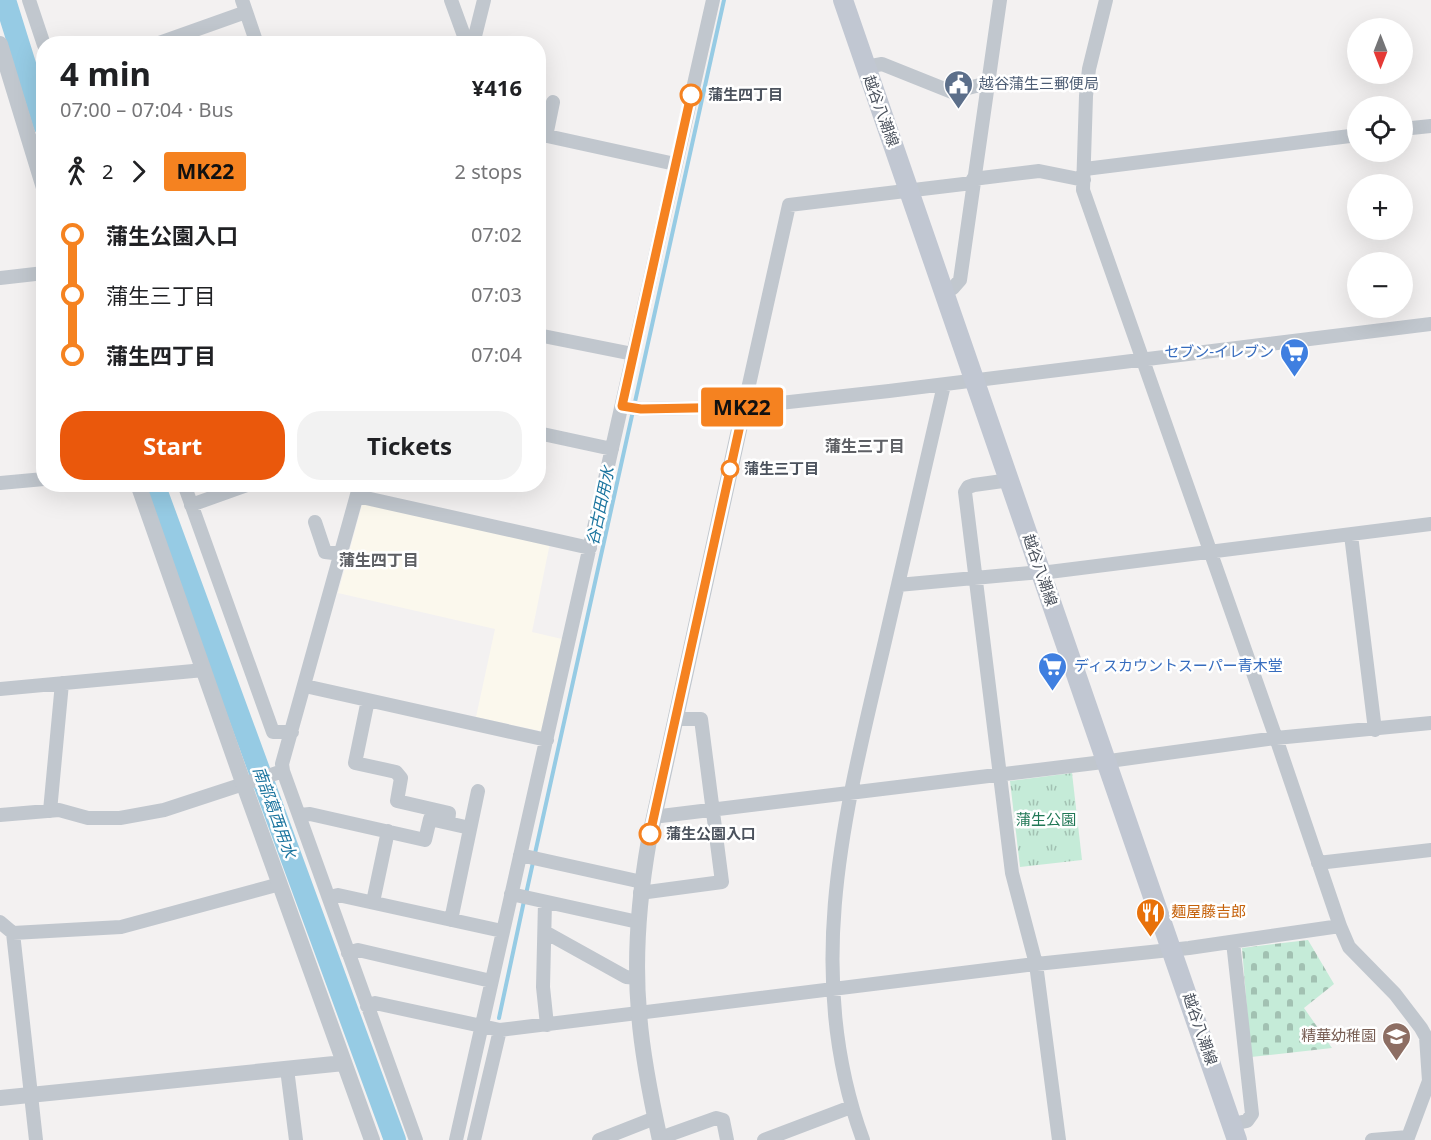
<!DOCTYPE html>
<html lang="en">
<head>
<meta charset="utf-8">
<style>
	:root { --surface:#fff; --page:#f2f2f2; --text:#202124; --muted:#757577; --accent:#ea580c }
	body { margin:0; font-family:"Noto Sans","Noto Sans JP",sans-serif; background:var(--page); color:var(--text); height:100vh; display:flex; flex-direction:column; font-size:22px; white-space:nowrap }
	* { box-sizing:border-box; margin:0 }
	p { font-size:20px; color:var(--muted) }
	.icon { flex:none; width:33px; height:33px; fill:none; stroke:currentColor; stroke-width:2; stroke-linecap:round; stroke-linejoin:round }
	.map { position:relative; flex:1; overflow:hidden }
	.panel { position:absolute; left:36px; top:36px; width:510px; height:456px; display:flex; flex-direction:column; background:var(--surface); border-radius:24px; box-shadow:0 6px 24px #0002 }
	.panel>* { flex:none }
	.badge { padding:0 12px; border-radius:4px; font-size:21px; line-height:39px }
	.needle { width:39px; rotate:180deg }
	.buttons { position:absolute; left:1347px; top:18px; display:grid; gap:12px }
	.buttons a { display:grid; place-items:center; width:66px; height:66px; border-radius:50%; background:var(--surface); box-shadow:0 6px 24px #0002; font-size:30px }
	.map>.badge { position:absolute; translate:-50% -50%; box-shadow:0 0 0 3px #fff }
	.legs { display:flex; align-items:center; gap:9px; height:66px; padding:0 24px; font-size:20px }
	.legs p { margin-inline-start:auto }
	.head { display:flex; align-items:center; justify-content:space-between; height:102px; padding:0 24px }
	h1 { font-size:33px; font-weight:700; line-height:45px }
	.cta { display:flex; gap:12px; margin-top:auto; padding:12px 24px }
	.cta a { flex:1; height:69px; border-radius:24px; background:var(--accent); color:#fff; font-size:24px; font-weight:700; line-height:69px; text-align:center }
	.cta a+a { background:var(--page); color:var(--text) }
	ul { padding:0 24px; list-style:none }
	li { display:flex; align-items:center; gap:21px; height:60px; font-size:22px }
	li i { display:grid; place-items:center; width:9px; height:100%; margin:0 8px; background:currentColor }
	li i::after { content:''; width:15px; height:15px; margin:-8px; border:4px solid; border-radius:50%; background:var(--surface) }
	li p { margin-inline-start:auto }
	li:first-child i { background:linear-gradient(#0000 50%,currentColor 0) }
	li:last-child i { background:linear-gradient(currentColor 50%,#0000 0) }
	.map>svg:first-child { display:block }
	.commercial { fill:#fbf8ed }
	.grass { fill:url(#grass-tufts) }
	.cemetery { fill:url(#cemetery-stones) }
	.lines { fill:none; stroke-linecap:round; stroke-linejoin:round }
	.stream { stroke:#96cbe4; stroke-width:4 }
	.river { stroke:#96cbe4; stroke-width:22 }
	.minor { stroke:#c1c7ce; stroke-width:14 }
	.tertiary { stroke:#c1c7ce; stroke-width:16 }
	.secondary { stroke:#c1c7d2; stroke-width:20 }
	.line-1-casing { stroke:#fff; stroke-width:14 }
	.line-1 { stroke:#f58220; stroke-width:9 }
	.stop-1-dot { fill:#fff; stroke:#f58220; stroke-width:3 }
	.labels { text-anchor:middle; stroke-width:5; stroke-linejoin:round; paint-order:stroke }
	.service-label { font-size:15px; fill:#4e5e75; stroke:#fff; text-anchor:start }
	.stop-label { font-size:15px; font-weight:bold; fill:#4b525d; stroke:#fff; text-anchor:start }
	.street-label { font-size:15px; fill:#4b525d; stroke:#fff }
	.shop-label { font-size:15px; fill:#366cbe; stroke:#fff; text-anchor:end }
	.park-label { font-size:15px; fill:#217856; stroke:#fff }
	.food-label { font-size:15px; fill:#c56008; stroke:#fff; text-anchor:start }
	.education-label { font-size:15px; fill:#785e54; stroke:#fff; text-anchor:end }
	.neighbourhood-label { font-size:16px; font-weight:bold; fill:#5e6065; stroke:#fff }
	.water-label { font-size:16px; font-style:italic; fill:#1c759f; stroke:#fff }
</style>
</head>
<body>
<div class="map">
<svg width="1431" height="1140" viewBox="0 0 1431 1140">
	<defs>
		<pattern id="grass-tufts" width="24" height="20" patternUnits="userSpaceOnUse" patternTransform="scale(1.5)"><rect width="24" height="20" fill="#c5ebd8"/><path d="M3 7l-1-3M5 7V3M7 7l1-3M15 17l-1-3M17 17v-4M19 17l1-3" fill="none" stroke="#a2c1b2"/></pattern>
		<pattern id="cemetery-stones" width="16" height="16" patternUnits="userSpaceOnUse" patternTransform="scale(1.5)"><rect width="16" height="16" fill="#c5ebd8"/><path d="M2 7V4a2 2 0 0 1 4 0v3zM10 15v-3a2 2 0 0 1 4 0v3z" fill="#a2c1b2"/></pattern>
	</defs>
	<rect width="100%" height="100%" fill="#f3f1f1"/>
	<path class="commercial" d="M371 501 550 543 532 632 562 639 541 731 476 717 495 629 338 593 362 505Z"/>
	<path class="grass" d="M1072 773 1082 860 1020 867 1010 781Z"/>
	<path class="cemetery" d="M1308 940 1334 984 1304 1008 1332 1048 1251 1057 1242 948Z"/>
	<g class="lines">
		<path class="stream" d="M526 894 724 0
			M499 1018 524 901"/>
		<path class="river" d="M5 0 44 125
			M154 484 395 1140"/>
		<path class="minor" d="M29 0 44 45
			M242 0 257 44
			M451 0 467 44
			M1106 0 1089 69 1086 96 1083 190 1276 738 1340 926 1349 947 1395 994 1421 1028 1426 1037 1429 1081 1407 1140
			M156 44 246 12
			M473 44 484 0
			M866 67 882 64 952 92 988 83
			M1402 129 1431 126
			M538 134 675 164
			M546 136 553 102
			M1085 169 1358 135
			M973 179 1039 171 1084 180
			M0 278 44 273
			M944 291 953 288 960 280 1000 0
			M538 335 633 354
			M622 406 641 409 744 407 889 391 1431 324
			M744 407 789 205 972 183
			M538 433 612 449
			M1010 480 974 485 968 487 965 492 1012 873 1036 964 1059 1140
			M0 483 44 479
			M184 484 273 732H292
			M357 496 590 548
			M191 505 250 484
			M315 522 325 552 342 554
			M1351 535 1375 730
			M1041 573 1431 524
			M898 585 1041 572
			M305 686 547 740
			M0 689 204 670
			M368 700 355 763 396 772 401 778 397 801 449 813 448 823
			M283 771 416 1140
			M50 811 62 683
			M0 815 59 810 88 818H120L164 810 283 771 282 764 360 484
			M300 815 310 814 425 840 430 819 470 828
			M655 815 661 816 1095 763 1276 738 1431 723
			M520 855 642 882
			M1318 863 1431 850
			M640 893 722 882 701 719H675
			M511 894 638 922
			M329 897 338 895 502 931
			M373 902 388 831
			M545 902 543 987 547 1025
			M451 920 478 791
			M0 922 13 933 121 927 280 884
			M545 932 626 977 638 978
			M13 933 36 1140
			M348 953 358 950 491 981
			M367 1006 375 1003 500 1030 1027 965 1189 948 1340 926
			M287 1069 296 1140
			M1232 1124 1247 1121 1252 1114 1233 942
			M660 1138 716 1118 723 1120 727 1140
			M456 1140 713 0
			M474 1140 500 1030
			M599 1140 655 1118
			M764 1140 851 1107
			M863 1140C801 972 846 808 885 641 905 556 924 470 944 385
			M1372 1140 1408 1137"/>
		<path class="tertiary" d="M0 44 44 188
			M138 484 244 785 372 1140
			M0 1098 344 1063
			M660 1140C651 1099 642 1055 639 1013 634 956 639 897 649 840L744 407"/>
		<path class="secondary" d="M843 0 1237 1140"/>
	</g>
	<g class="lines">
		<defs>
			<path id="line-1" d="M650 834 744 407 641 409 622 406 691 95"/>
		</defs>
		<use href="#line-1" class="line-1-casing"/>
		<use href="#line-1" class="line-1"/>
	</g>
	<defs>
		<symbol id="civic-pin" viewBox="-11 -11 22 30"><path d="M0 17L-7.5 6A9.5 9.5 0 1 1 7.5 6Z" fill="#5c6f8a" stroke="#fff"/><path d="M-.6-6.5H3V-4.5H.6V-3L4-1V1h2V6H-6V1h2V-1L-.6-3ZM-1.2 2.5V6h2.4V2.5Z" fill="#fff"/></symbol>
		<symbol id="supermarket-pin" viewBox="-11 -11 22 30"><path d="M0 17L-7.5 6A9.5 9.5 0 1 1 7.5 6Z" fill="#3f7fe0" stroke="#fff"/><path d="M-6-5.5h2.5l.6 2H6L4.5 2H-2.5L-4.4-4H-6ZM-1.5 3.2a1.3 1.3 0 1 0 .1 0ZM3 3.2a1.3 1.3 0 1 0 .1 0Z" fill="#fff"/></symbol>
		<symbol id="restaurant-pin" viewBox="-11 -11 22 30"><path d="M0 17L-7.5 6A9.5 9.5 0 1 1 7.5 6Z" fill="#e8710a" stroke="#fff"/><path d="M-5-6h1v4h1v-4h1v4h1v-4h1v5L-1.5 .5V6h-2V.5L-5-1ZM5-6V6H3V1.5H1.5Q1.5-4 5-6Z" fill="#fff"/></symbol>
		<symbol id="school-pin" viewBox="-11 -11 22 30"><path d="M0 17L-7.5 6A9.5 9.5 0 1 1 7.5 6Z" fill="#8d6e63" stroke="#fff"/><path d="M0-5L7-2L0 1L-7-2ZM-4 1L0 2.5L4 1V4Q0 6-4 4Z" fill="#fff"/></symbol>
	</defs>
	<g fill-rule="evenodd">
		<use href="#civic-pin" x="942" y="68" width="33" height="45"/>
		<use href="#supermarket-pin" x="1278" y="336" width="33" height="45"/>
		<use href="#supermarket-pin" x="1036" y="650" width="33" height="45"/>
		<use href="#restaurant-pin" x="1134" y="896" width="33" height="45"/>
		<use href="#school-pin" x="1380" y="1020" width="33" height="45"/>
	</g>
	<g class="stop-1-dot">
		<circle cx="691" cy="95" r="10"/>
		<circle cx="730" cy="469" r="8"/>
		<circle cx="650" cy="834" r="10"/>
	</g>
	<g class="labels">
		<g class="service-label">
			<text x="979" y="89">越谷蒲生三郵便局</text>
		</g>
		<g class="stop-label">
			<text x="708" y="100">蒲生四丁目</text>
			<text x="744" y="474">蒲生三丁目</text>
			<text x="666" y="839">蒲生公園入口</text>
		</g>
		<g class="street-label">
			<text transform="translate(881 111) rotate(70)" y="5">越谷八潮線</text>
			<text transform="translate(1040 570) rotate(71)" y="5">越谷八潮線</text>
			<text transform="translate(1200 1029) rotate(71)" y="5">越谷八潮線</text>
		</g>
		<g class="shop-label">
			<text x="1274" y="357">セブン-イレブン</text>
			<text x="1074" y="671" text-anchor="start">ディスカウントスーパー青木堂</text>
		</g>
		<g class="park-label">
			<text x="1046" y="825">蒲生公園</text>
		</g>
		<g class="food-label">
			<text x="1171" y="917">麺屋藤吉郎</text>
		</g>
		<g class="education-label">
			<text x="1376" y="1041">精華幼稚園</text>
		</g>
		<g class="neighbourhood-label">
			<text x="865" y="452">蒲生三丁目</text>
			<text x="379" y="566">蒲生四丁目</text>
		</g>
		<g class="water-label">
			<text transform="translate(600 506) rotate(-78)" y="6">谷古田用水</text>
			<text transform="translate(275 812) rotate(70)" y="6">南部葛西用水</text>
		</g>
	</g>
</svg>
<div class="buttons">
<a><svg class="needle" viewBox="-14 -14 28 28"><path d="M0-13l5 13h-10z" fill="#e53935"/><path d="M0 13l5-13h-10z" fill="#757577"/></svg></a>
<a><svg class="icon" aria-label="locate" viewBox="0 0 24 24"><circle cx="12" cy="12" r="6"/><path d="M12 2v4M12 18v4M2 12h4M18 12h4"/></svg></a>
<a>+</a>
<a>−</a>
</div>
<b class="badge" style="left:742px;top:407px;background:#f58220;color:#111">MK22</b>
<section class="panel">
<div class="head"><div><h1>4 min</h1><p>07:00 – 07:04 · Bus</p></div><b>¥416</b></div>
<div class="legs"><svg class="icon" aria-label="walk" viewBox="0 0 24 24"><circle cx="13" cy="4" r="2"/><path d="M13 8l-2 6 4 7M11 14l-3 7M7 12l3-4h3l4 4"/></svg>2<svg class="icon" aria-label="forward" viewBox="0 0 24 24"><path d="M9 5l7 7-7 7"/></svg><b class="badge" style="background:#f58220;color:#111">MK22</b><p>2 stops</p></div>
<ul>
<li><i style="color:#f58220"></i><b>蒲生公園入口</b><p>07:02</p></li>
<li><i style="color:#f58220"></i><span>蒲生三丁目</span><p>07:03</p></li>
<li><i style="color:#f58220"></i><b>蒲生四丁目</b><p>07:04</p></li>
</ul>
<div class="cta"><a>Start</a><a>Tickets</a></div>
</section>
</div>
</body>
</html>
